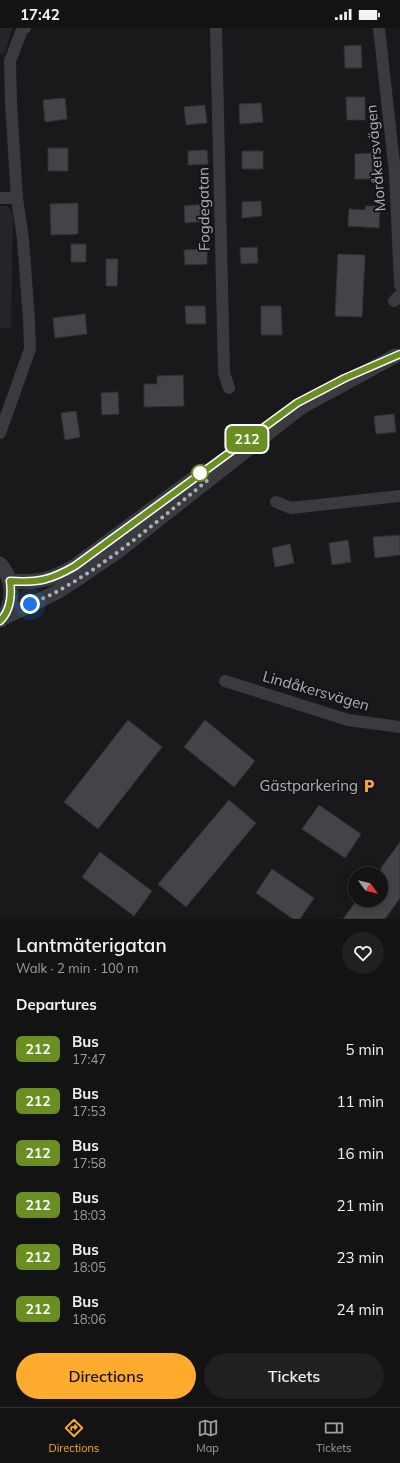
<!DOCTYPE html>
<html lang="en">
<head>
<meta charset="utf-8">
<style>
	:root { --surface:#131314; --page:#202022; --text:#f1f3f6; --muted:#9d9ea0; --line:#323234; --accent:#ffab2d }
	body { margin:0; font-family:Mulish,sans-serif; background:var(--page); color:var(--text); height:100vh; display:flex; flex-direction:column; font-size:15px; white-space:nowrap }
	* { box-sizing:border-box; margin:0 }
	p { font-size:13px; color:var(--muted) }
	.icon { flex:none; width:22px; height:22px; fill:none; stroke:currentColor; stroke-width:2; stroke-linecap:round; stroke-linejoin:round }
	.map { position:relative; height:891px; overflow:hidden }
	.side { display:flex; flex-direction:column; background:var(--surface); flex:1 }
	.side>* { flex:none }
	.badge { padding:0 8px; border-radius:6px; font-size:14px; line-height:26px }
	.needle { width:26px; rotate:124deg }
	.fabs { position:absolute; left:348px; top:839px; display:grid; gap:8px }
	.fabs a { display:grid; place-items:center; width:40px; height:40px; border-radius:50%; background:var(--surface); box-shadow:0 2px 10px #0003,0 0 0 1px var(--line); font-size:20px }
	.you { position:absolute; width:20px; height:20px; margin:-10px; border:3px solid #fff; border-radius:50%; background:#1a73e8; box-shadow:0 0 0 6px #1a73e833 }
	.map>.badge { position:absolute; translate:-50% -50%; box-shadow:0 0 0 2px #fff }
	h2 { padding:0 16px; font-size:15px; line-height:36px }
	.round { display:grid; place-items:center; flex:none; width:42px; height:42px; border-radius:21px; background:var(--page) }
	.head { display:flex; align-items:center; justify-content:space-between; height:68px; padding:0 16px }
	h1 { font-size:19px; font-weight:600; line-height:30px }
	.action { display:flex; gap:8px; margin-top:auto; padding:8px 16px }
	.action a { flex:1; height:46px; border-radius:24px; background:var(--accent); color:#111; font-size:16px; font-weight:600; line-height:46px; text-align:center }
	.action a+a { background:var(--page); color:var(--text) }
	ul { padding:0; list-style:none }
	li { display:flex; align-items:center; gap:12px; height:52px; padding:0 16px }
	li div { flex:1 }
	li b { display:block; font-size:15px }
	li em { font-style:normal }
	li .badge { min-width:44px; font-weight:700; text-align:center }
	.status { display:flex; justify-content:space-between; align-items:center; height:28px; padding:0 20px; background:var(--surface); direction:ltr }
	.status svg { height:11px; fill:currentColor }
	.tab-bar { display:flex; justify-content:space-around; align-items:center; height:56px; border-top:1px solid var(--line); background:var(--surface); font-size:11px; color:var(--muted) }
	.tab-bar a { display:grid; justify-items:center; gap:2px }
	.tab-bar .selected { color:var(--accent) }
	.map>svg:first-child { display:block }
	.built { fill:#242528 }
	.building { fill:#424448; stroke:#323337 }
	.lines { fill:none; stroke-linecap:round; stroke-linejoin:round }
	.minor { stroke:#393b40; stroke-width:12 }
	.tertiary { stroke:#393b40; stroke-width:15 }
	.line-casing { stroke:#fff; stroke-width:9 }
	.line { stroke:#6b8e23; stroke-width:6 }
	.walk { stroke:#aab1bc; stroke-width:4; stroke-dasharray:0 7.2 }
	.stop-dot { fill:#fff; stroke:#6b8e23; stroke-width:2 }
	.labels { text-anchor:middle; stroke-width:4; stroke-linejoin:round; paint-order:stroke }
	.street-label { font-size:15px; fill:#aab1bc; stroke:#141416 }
	.poi-label { font-size:15px; fill:#aab1bc; stroke:#141416; text-anchor:end }
</style>
</head>
<body>
<div class="status"><b>17:42</b><svg viewBox="0 0 49 12"><path d="M0 12V9h3v3zM5 12V6h3v6zM10 12V3h3v9zM15 12V0h3v12zM26 1h20v11H26zM47 4h2v5h-2z"/></svg></div>
<div class="map">
<svg width="400" height="891" viewBox="0 0 400 891">
	<rect width="100%" height="100%" fill="#19191b"/>
	<path class="built" d="M0 0H12L4 27 0 26Z
		M0 178H8L13 187 11 301 0 300Z"/>
	<path class="building" d="M361 17 362 40H345L344 18Z
		M346 69H365V92H347Z
		M65 70 67 91 45 94 43 72Z
		M261 75 263 94 240 96 239 76Z
		M205 77 207 95 186 97 184 79Z
		M48 120H68V143H48Z
		M207 122 208 136 188 137V123Z
		M242 123H263V141H242Z
		M372 125 373 151H355V126Z
		M261 173 262 188 242 190V174Z
		M78 175V206L51 207 50 176Z
		M207 176 208 193 185 195 184 178Z
		M366 178H380L379 200 348 198 349 181 365 182Z
		M71 216H86V234H71Z
		M257 219 258 235 241 236 240 220Z
		M207 221V236L185 237 184 222Z
		M338 226 365 227 362 289 335 288Z
		M106 231H118L117 258H106Z
		M185 278H205L206 296H186Z
		M261 278H281L282 307H261Z
		M85 286 87 306 55 310 53 290Z
		M183 347 184 378 144 379V356H157V348Z
		M118 364 119 386 102 387 101 365Z
		M76 383 80 409 65 412 61 385Z
		M394 386 396 404 376 406 374 388Z
		M400 507V527L375 530 373 509Z
		M348 512 351 534 332 537 329 515Z
		M290 516 294 535 275 539 272 520Z
		M128 692 162 719 98 801 64 774Z
		M205 692 255 733 234 759 184 719Z
		M229 772 256 795 186 879 158 856Z
		M319 777 361 806 345 830 302 801Z
		M400 814V870L385 891H343L357 872H381V840Z
		M100 824 152 863 134 888 82 849Z
		M272 841 314 870 300 891H293L256 865Z"/>
	<g class="lines">
		<path class="minor" d="M216 0 224 345 229 360
			M379 0 395 145 400 257
			M0 170H17
			M394 273 400 267
			M0 405 30 321 29 292 23 211 17 170 11 75 10 33 22 2 25 0
			M276 474 291 480 400 468
			M225 653 348 692 400 699"/>
		<path class="tertiary" d="M0 536C14 551 15 576 1 592
			M10 553C37 555 52 552 75 538L204 443
			M3 590 57 564 77 551 118 523 301 379 395 328"/>
	</g>
	<g class="lines">
		<defs>
			<path id="line" d="M0 593C11 582 12 568 10 553 38 555 51 552 75 538L297 375 345 350 400 326"/>
		</defs>
		<use href="#line" class="line-casing"/>
		<use href="#line" class="line"/>
		<path class="walk" d="M30 576C39 572 49 568 58 563 112 533 160 491 208 452L200 445"/>
	</g>
	<defs>
		<symbol id="parking-bare" viewBox="-9 -9 18 18"><path d="M-3.5-5.5H1a3.5 3.5 0 0 1 0 7H-1V5.5H-3.5ZM-1-3.4V-.6H.8a1.4 1.4 0 0 0 0-2.8Z" fill="#ffab2d" stroke="#141416" stroke-width="2.5" paint-order="stroke"/></symbol>
	</defs>
	<g fill-rule="evenodd">
		<use href="#parking-bare" x="359" y="748" width="20" height="20"/>
	</g>
	<circle class="stop-dot" cx="200" cy="445" r="8"/>
	<g class="labels">
		<g class="street-label">
			<text transform="translate(376 130) rotate(-95)" y="5">Moråkersvägen</text>
			<text transform="translate(204 181) rotate(-91)" y="5">Fogdegatan</text>
			<text transform="translate(316 663) rotate(16)" y="5">Lindåkersvägen</text>
		</g>
		<g class="poi-label">
			<text x="358" y="763">Gästparkering</text>
		</g>
	</g>
</svg>
<div class="fabs">
<a><svg class="needle" viewBox="-14 -14 28 28"><path d="M0-13l5 13h-10z" fill="#e53935"/><path d="M0 13l5-13h-10z" fill="#9d9ea0"/></svg></a>
</div>
<div class="you" style="left:30px;top:576px"></div>
<b class="badge" style="left:247px;top:411px;background:#6b8e23;color:#fff">212</b>
</div>
<section class="side">
<div class="head"><div><h1>Lantmäterigatan</h1><p>Walk · 2 min · 100 m</p></div><a class="round"><svg class="icon" aria-label="heart" viewBox="0 0 24 24"><path d="M12 20l-8-8c-3-5 5-10 8-4 3-6 11-1 8 4z"/></svg></a></div>
<h2>Departures</h2>
<ul>
<li><span class="badge" style="background:#6b8e23;color:#fff">212</span><div><b>Bus</b><p>17:47</p></div><em>5 min</em></li>
<li><span class="badge" style="background:#6b8e23;color:#fff">212</span><div><b>Bus</b><p>17:53</p></div><em>11 min</em></li>
<li><span class="badge" style="background:#6b8e23;color:#fff">212</span><div><b>Bus</b><p>17:58</p></div><em>16 min</em></li>
<li><span class="badge" style="background:#6b8e23;color:#fff">212</span><div><b>Bus</b><p>18:03</p></div><em>21 min</em></li>
<li><span class="badge" style="background:#6b8e23;color:#fff">212</span><div><b>Bus</b><p>18:05</p></div><em>23 min</em></li>
<li><span class="badge" style="background:#6b8e23;color:#fff">212</span><div><b>Bus</b><p>18:06</p></div><em>24 min</em></li>
</ul>
<div class="action"><a>Directions</a><a>Tickets</a></div>
</section>
<nav class="tab-bar">
<a class="selected"><svg class="icon" aria-label="directions" viewBox="0 0 24 24"><path d="M12 3l9 9-9 9-9-9zM9 14v-3h6M13 9l2 2-2 2"/></svg>Directions</a>
<a><svg class="icon" aria-label="map" viewBox="0 0 24 24"><path d="M3 6l6-2 6 2 6-2v14l-6 2-6-2-6 2zM9 4v14M15 6v14"/></svg>Map</a>
<a><svg class="icon" aria-label="tickets" viewBox="0 0 24 24"><path d="M3 7h18v10H3zM15 7v10"/></svg>Tickets</a>
</nav>
</body>
</html>
